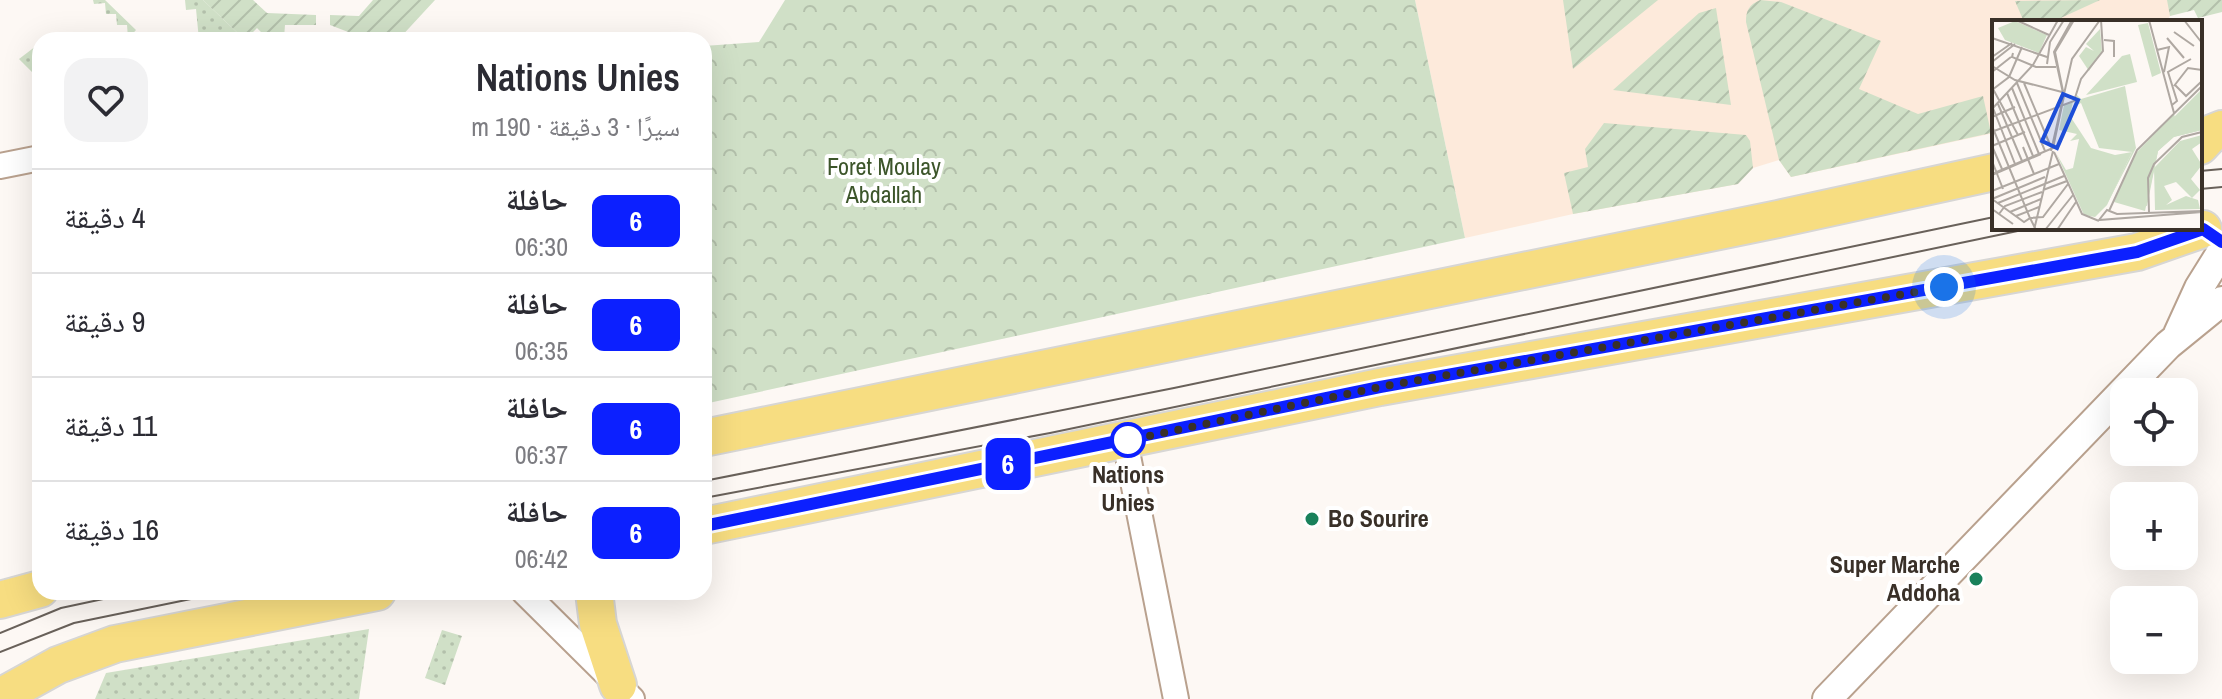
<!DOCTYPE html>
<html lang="ar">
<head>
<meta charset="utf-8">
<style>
	:root { --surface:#fff; --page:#f2f2f3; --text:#2b2b33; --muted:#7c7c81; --line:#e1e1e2 }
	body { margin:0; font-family:"Archivo Narrow","Noto Naskh Arabic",sans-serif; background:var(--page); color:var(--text); direction:rtl; height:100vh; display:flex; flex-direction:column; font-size:30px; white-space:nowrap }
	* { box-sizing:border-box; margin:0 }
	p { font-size:26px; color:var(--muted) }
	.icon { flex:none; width:44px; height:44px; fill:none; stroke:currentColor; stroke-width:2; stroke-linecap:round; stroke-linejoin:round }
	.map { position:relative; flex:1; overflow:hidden; direction:ltr }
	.sheet { position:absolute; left:32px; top:32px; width:680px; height:568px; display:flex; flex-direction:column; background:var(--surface); border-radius:24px; box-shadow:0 8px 32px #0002; direction:rtl }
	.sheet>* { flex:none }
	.badge { padding:0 16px; border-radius:12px; font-size:28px; line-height:52px }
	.controls { position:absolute; left:2110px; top:378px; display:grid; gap:16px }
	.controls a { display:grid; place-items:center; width:88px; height:88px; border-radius:16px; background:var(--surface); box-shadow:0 8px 32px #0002; font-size:40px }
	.you { position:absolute; width:40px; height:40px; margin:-20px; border:6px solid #fff; border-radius:50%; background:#1a73e8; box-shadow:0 0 0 12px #1a73e833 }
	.map>.badge { position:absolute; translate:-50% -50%; box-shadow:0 0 0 4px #fff }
	.round { display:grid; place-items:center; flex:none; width:84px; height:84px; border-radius:24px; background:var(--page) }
	.summary { display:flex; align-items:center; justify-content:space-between; height:136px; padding:0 32px }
	h1 { font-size:38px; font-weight:600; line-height:60px }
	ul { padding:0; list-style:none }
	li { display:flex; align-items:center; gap:24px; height:104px; padding:0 32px; border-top:2px solid var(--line) }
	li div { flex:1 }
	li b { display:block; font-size:30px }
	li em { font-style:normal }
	li .badge { min-width:88px; font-weight:700; text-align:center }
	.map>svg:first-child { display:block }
	.built { fill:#fdeadb }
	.grass { fill:url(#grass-dots) }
	.park { fill:url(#park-crowns) }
	.garden { fill:url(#garden-furrows) }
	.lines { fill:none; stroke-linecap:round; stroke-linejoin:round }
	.minor-casing { stroke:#b9a18e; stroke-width:28 }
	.tertiary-casing { stroke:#b9a18e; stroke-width:32 }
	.primary-casing { stroke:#d7d6d4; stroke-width:40 }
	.minor { stroke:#fff; stroke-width:24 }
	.tertiary { stroke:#fff; stroke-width:28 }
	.primary { stroke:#f7dd81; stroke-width:36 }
	.tram { stroke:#69615a; stroke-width:2 }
	.line-casing { stroke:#fff; stroke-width:18 }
	.line { stroke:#0c20ff; stroke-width:12 }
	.walk { stroke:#393028; stroke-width:8; stroke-dasharray:0 14.4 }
	.stop-dot { fill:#fff; stroke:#0c20ff; stroke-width:4 }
	.poi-dot { fill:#19815b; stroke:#fff; stroke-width:3 }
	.labels { text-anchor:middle; stroke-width:8; stroke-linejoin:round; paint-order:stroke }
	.park-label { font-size:24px; fill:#3c552a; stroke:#fff }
	.stop-label { font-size:24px; font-weight:bold; fill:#393028; stroke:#fff }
	.poi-label { font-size:24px; font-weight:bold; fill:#393028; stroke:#fff; text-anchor:start }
	.inset-road { fill:none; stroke:#afa8a2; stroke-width:2 }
	.view { fill:#1d4ed8; fill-opacity:0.15; stroke:#1d4ed8; stroke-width:4 }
	.inset-edge { fill:none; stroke:#393028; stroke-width:4 }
</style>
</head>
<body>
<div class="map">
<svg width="2222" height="699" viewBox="0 0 2222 699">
	<defs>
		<pattern id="grass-dots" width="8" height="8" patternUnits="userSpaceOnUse" patternTransform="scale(2)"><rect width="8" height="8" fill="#d0e0c7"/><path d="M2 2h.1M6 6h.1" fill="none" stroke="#b3c0ab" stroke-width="1.8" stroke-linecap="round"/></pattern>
		<pattern id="park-crowns" width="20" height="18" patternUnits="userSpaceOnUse" patternTransform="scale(2)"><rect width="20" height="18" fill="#d0e0c7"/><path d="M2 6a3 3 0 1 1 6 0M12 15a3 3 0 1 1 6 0" fill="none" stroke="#b3c0ab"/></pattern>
		<pattern id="garden-furrows" width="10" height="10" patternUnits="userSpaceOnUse" patternTransform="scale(2)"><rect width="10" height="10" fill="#d0e0c7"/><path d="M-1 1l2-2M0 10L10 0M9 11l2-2" fill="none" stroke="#b3c0ab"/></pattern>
	</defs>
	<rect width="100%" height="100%" fill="#fdf8f4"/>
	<path class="built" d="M1415 0H2207L2170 16 2166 22H1994V133L1791 177 1779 160 1753 168 1738 184 1573 214 1465 238Z"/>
	<path class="grass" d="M93 0H105L136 30 127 40H107L106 38H128L127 25H117L116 14H106L105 3 94 4Z
		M185 0H203L245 40H199L196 9 186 10Z
		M40 43V55L34 56V74L19 59Z
		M369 629 359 699H95L106 673Z
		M442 630 462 636 445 685 425 678Z"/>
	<path class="park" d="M785 0H1415L1465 238 704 404V46L759 42Z"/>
	<path class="garden" d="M203 0H253L267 13 316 15V25H285L284 38H267L257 28 245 40Z
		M373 0H435L398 40H369L330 25V15L359 16Z
		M1563 0H1658L1573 69Z
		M1760 0 1781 2 1881 41 1859 89 1918 114 1983 96 1991 133 1791 177 1779 160 1746 22C1746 10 1749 5 1760 0Z
		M2100 0 2052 22H2024L2015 1Z
		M2167 0H2222V12L2198 18 2194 10 2170 16Z
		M1716 8 1731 105 1613 90 1699 13Z
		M1604 123 1746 135 1750 141 1753 168 1738 184 1573 214 1564 173 1588 167 1585 149Z"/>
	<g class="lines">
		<defs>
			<path id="minor" d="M0 166 40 158
				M1125 441 1176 699
				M524 592 632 699"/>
			<path id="tertiary" d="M2178 334 2199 288 2222 251
				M1827 699 2168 345 2222 301"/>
			<path id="primary" d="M2200 146 2212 133 2222 129
				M704 438 1778 219 1994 172
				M704 526 1380 387 2137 252 2203 229
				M594 592 598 624 618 685
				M0 600 40 589
				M0 697 58 665 115 644 377 592"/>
		</defs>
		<use href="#minor" class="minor-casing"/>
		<use href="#tertiary" class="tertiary-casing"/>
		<use href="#primary" class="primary-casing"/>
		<use href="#minor" class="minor"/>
		<use href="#tertiary" class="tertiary"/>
		<use href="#primary" class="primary"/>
		<path class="tram" d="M2200 171 2222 169
			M2200 189 2222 187
			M704 481 1174 388 1994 217
			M704 498 1050 433 2032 228
			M0 633 61 608 136 592
			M0 652 74 623 225 592"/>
	</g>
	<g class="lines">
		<defs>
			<path id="line" d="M704 526 1380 387 2137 252 2203 229 2222 242"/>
		</defs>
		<use href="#line" class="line-casing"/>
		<use href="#line" class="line"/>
		<path class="walk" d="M1128 440 1125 441 1380 387 1944 287"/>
	</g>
	<circle class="stop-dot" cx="1128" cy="440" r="16"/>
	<g class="poi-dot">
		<circle cx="1312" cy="519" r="8"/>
		<circle cx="1976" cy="579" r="8"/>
	</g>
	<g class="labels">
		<g class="park-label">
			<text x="884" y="175">Foret Moulay<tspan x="884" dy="28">Abdallah</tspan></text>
		</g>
		<g class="stop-label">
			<text x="1128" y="483">Nations<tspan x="1128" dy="28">Unies</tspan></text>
		</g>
		<g class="poi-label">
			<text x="1328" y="527">Bo Sourire</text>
			<text x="1960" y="573" text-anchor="end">Super Marche<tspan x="1960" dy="28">Addoha</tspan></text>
		</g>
	</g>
	<g transform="translate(1992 20)">
		<rect width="210" height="210" fill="#fdf8f4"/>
		<path d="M133 66 144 128 113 188 140 132 107 128 89 83 81 87 85 75 89 79ZM210 115V122L200 129 210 145 199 159 208 170 200 178 184 162 172 166 180 180 174 185 194 176 206 180 208 189 163 190 162 148 188 121Z" fill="#d0e0c7"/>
		<path d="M23 1 55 15 47 33 13 20 6 8ZM156 3 169 53 160 57 146 5ZM210 69V110L181 117 166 131 155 186 123 181 142 137ZM81 81 78 96 99 128 123 135 140 132 115 185 103 197 92 195 64 133 74 150 81 148 87 119 78 121 85 114 67 110 72 85Z" fill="#d0e0c7"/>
		<path d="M138 34 145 62 94 75 130 36ZM182 94 186 106 171 114 174 118 167 125 162 121 154 129 155 136 150 133 143 139 141 150 146 151 148 143 160 137 159 132 176 120 189 103 210 110 182 117 166 131 153 191 122 182 142 135Z" fill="#d0e0c7"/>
		<path d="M108 9 110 32 97 51 87 36 94 27 102 31 94 24Z" fill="#d0e0c7"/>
		<path class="inset-road" d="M24 0 57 15M157 0 182 93M192 0 210 23M182 12 202 26M0 18 55 37M175 18 192 38M112 20 122 21V37M165 30 177 27 172 52M21 33 20 37 44 47H64M0 37 20 23M0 42 23 24M55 44 58 22 72 0M0 46 23 60 70 72M0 52 19 37M25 63 53 131M32 63 59 127M183 65 194 76 210 61M182 66 196 48 210 50M20 68 47 134M1 69 26 115M0 70 17 57 30 27M15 73 41 136M71 73 62 32 80 0M6 84 30 141M180 85 185 81 176 52 199 39M1 88 23 144M0 89 41 45 66 0M0 97 23 87M0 106 38 198 32 202 0 179M2 111 82 81 89 59 111 31 109 0M0 126 33 112M0 126 10 149M31 127 42 154M59 131 80 39 108 0M62 132 90 194 107 201M0 141 11 169M0 154 61 128 72 76 63 32 82 0M0 155 49 134M51 170 75 161M0 171 67 144M0 179 53 157M6 183 72 156M0 189 21 204M117 191 145 130 210 66M210 191 125 194 115 190 107 200 210 192M18 192 49 179M157 192 156 158 162 144 190 117 210 112M7 194 13 186 50 172M24 196 47 187M42 210 61 131M44 210 38 198 51 197 76 164M53 210 81 175M65 210 84 182"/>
		<path class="view" d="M71 74 86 80 65 128 50 121Z"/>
		<rect width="210" height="210" class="inset-edge"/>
	</g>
</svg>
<div class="controls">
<a><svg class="icon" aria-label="locate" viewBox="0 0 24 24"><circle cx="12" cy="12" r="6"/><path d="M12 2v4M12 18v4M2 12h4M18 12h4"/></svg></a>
<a>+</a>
<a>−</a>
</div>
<div class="you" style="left:1944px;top:287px"></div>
<b class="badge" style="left:1008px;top:464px;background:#0c20ff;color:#fff">6</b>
<section class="sheet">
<div class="summary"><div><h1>Nations Unies</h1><p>سيرًا · 3 دقيقة · 190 m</p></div><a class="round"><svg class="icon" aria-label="heart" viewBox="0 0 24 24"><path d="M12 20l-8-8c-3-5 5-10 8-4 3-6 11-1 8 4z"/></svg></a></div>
<ul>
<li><span class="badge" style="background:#0c20ff;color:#fff">6</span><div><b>حافلة</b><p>06:30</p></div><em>4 دقيقة</em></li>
<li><span class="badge" style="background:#0c20ff;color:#fff">6</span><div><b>حافلة</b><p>06:35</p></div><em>9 دقيقة</em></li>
<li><span class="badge" style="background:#0c20ff;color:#fff">6</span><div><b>حافلة</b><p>06:37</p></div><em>11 دقيقة</em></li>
<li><span class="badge" style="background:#0c20ff;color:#fff">6</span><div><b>حافلة</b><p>06:42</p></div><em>16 دقيقة</em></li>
</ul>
</section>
</div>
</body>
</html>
